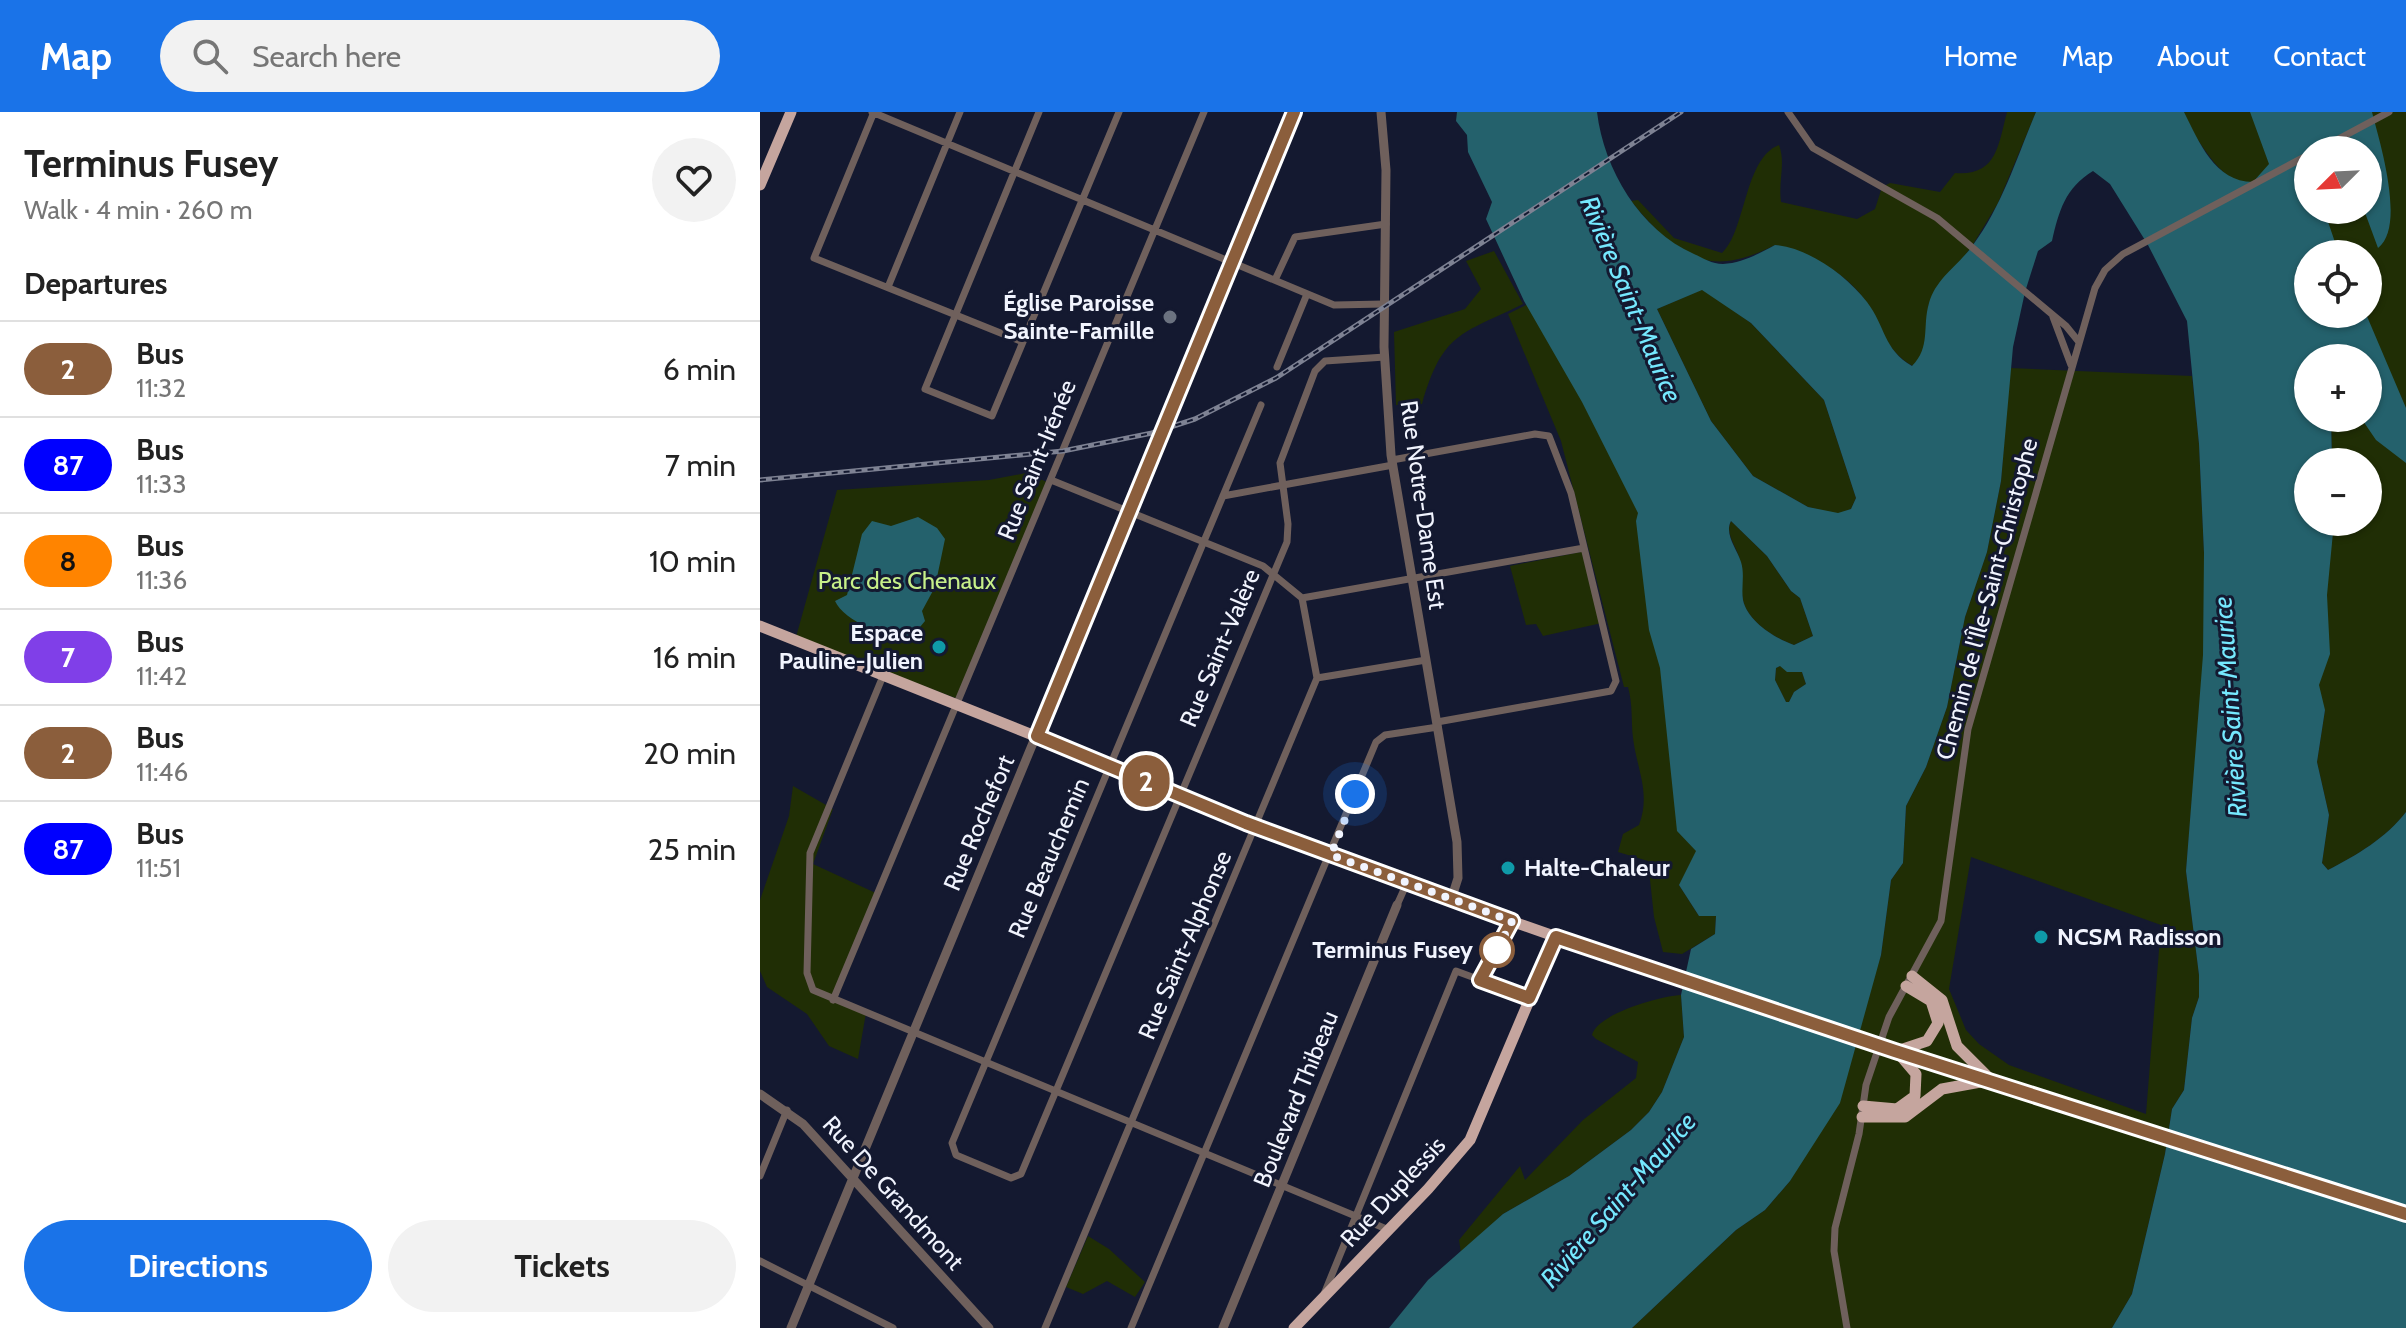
<!DOCTYPE html>
<html lang="en">
<head>
<meta charset="utf-8">
<style>
	:root { --surface:#fff; --page:#f2f2f2; --text:#222; --muted:#767676; --line:#e0e0e0; --accent:#1a73e8 }
	body { margin:0; font-family:Cabin,sans-serif; background:var(--page); color:var(--text); height:100vh; display:flex; flex-direction:column; font-size:30px; white-space:nowrap }
	* { box-sizing:border-box; margin:0 }
	p { font-size:26px; color:var(--muted) }
	.icon { flex:none; width:44px; height:44px; fill:none; stroke:currentColor; stroke-width:2; stroke-linecap:round; stroke-linejoin:round }
	.map { position:relative; flex:1; overflow:hidden }
	.sheet { display:flex; flex-direction:column; background:var(--surface); width:760px }
	.sheet>* { flex:none }
	.badge { padding:0 16px; border-radius:26px; font-size:28px; line-height:52px }
	.needle { width:52px; rotate:246deg }
	.tools { position:absolute; left:1534px; top:24px; display:grid; gap:16px }
	.tools a { display:grid; place-items:center; width:88px; height:88px; border-radius:50%; background:var(--surface); box-shadow:0 2px 6px #0004; font-size:40px }
	.you { position:absolute; width:40px; height:40px; margin:-20px; border:6px solid #fff; border-radius:50%; background:#1a73e8; box-shadow:0 0 0 12px #1a73e833 }
	.map>.badge { position:absolute; translate:-50% -50%; box-shadow:0 0 0 4px #fff }
	h2 { padding:0 24px; font-size:30px; line-height:72px }
	.round { display:grid; place-items:center; flex:none; width:84px; height:84px; border-radius:42px; background:var(--page) }
	.headline { display:flex; align-items:center; justify-content:space-between; height:136px; padding:0 24px }
	h1 { font-size:38px; font-weight:700; line-height:60px }
	.action { display:flex; gap:16px; margin-top:auto; padding:16px 24px }
	.action a { flex:1; height:92px; border-radius:48px; background:var(--accent); color:#fff; font-size:32px; font-weight:700; line-height:92px; text-align:center }
	.action a+a { background:var(--page); color:var(--text) }
	ul { padding:0; list-style:none }
	li { display:flex; align-items:center; gap:24px; height:96px; padding:0 24px; border-top:2px solid var(--line) }
	li div { flex:1 }
	li b { display:block; font-size:30px }
	li em { font-style:normal }
	li .badge { min-width:88px; font-weight:700; text-align:center }
	header { display:flex; align-items:center; gap:48px; box-sizing:border-box; height:112px; padding:0 40px; background:var(--accent); color:#fff }
	header strong { font-size:38px }
	nav { display:flex; gap:44px; margin-inline-start:auto; font-size:28px }
	.search { width:560px; height:72px; background:var(--page); display:flex; align-items:center; gap:20px; box-sizing:border-box; padding:0 28px; border-radius:44px; color:var(--muted); font-size:30px }
	main { display:flex; flex:1; min-height:0 }
	.map>svg:first-child { display:block }
	.green { fill:#202e05; fill-rule:evenodd }
	.water { fill:#24616c; fill-rule:evenodd }
	.lines { fill:none; stroke-linecap:round; stroke-linejoin:round }
	.minor { stroke:#6f605c; stroke-width:7 }
	.tertiary { stroke:#6f605c; stroke-width:9 }
	.primary { stroke:#c5a59e; stroke-width:11 }
	.rail-casing { stroke:#7e8293; stroke-width:5 }
	.rail { stroke:#141930; stroke-width:2; stroke-dasharray:6; stroke-linecap:butt }
	.primary-bridge { stroke:#c5a59e; stroke-width:11 }
	.line-casing { stroke:#fff; stroke-width:18 }
	.line { stroke:#8b5e3c; stroke-width:12 }
	.walk { stroke:#f1f4fe; stroke-width:8; stroke-dasharray:0 14.4 }
	.worship-dot { fill:#6b7280; stroke:#141930; stroke-width:3 }
	.culture-dot { fill:#0f9aa8; stroke:#141930; stroke-width:3 }
	.stop-dot { fill:#fff; stroke:#8b5e3c; stroke-width:4 }
	.labels { text-anchor:middle; stroke-width:6; stroke-linejoin:round; paint-order:stroke }
	.poi-label { font-size:24px; font-weight:bold; fill:#f1f4fe; stroke:#141930; text-anchor:end }
	.street-label { font-size:24px; fill:#f1f4fe; stroke:#141930 }
	.park-label { font-size:24px; fill:#c7ef89; stroke:#141930 }
	.stop-label { font-size:24px; font-weight:bold; fill:#f1f4fe; stroke:#141930; text-anchor:end }
	.water-label { font-size:26px; font-style:italic; fill:#75e8fe; stroke:#141930 }
</style>
</head>
<body>
<header>
<strong>Map</strong>
<div class="search"><svg class="icon" aria-label="search" viewBox="0 0 24 24"><circle cx="10" cy="10" r="6"/><path d="M15 15l6 6"/></svg>Search here</div>
<nav><a>Home</a><a>Map</a><a>About</a><a>Contact</a></nav>
</header>
<main>
<section class="sheet">
<div class="headline"><div><h1>Terminus Fusey</h1><p>Walk · 4 min · 260 m</p></div><a class="round"><svg class="icon" aria-label="heart" viewBox="0 0 24 24"><path d="M12 20l-8-8c-3-5 5-10 8-4 3-6 11-1 8 4z"/></svg></a></div>
<h2>Departures</h2>
<ul>
<li><span class="badge" style="background:#8b5e3c;color:#fff">2</span><div><b>Bus</b><p>11:32</p></div><em>6 min</em></li>
<li><span class="badge" style="background:#00f;color:#fff">87</span><div><b>Bus</b><p>11:33</p></div><em>7 min</em></li>
<li><span class="badge" style="background:#ff8400;color:#111">8</span><div><b>Bus</b><p>11:36</p></div><em>10 min</em></li>
<li><span class="badge" style="background:#803fe8;color:#fff">7</span><div><b>Bus</b><p>11:42</p></div><em>16 min</em></li>
<li><span class="badge" style="background:#8b5e3c;color:#fff">2</span><div><b>Bus</b><p>11:46</p></div><em>20 min</em></li>
<li><span class="badge" style="background:#00f;color:#fff">87</span><div><b>Bus</b><p>11:51</p></div><em>25 min</em></li>
</ul>
<div class="action"><a>Directions</a><a>Tickets</a></div>
</section>
<div class="map">
<svg width="1646" height="1216" viewBox="0 0 1646 1216">
	<rect width="100%" height="100%" fill="#141930"/>
	<path class="green" d="M1247 0H1276L1238 91 1212 134 1169 191 1164 242 1153 254C1126 239 1124 219 1109 194 1089 161 1050 142 1015 133 947 168 916 144 871 89L878 88 914 126 962 141C986 119 984 46 1019 33 1026 52 1018 68 1021 90L1097 107 1115 97 1122 75 1130 71 1180 80 1195 61C1237 64 1238 34 1247 0Z
		M1414 0H1646V700C1626 726 1597 743 1568 758L1562 751 1569 703 1557 650 1565 598 1560 596 1548 410 1574 416V410H1608V350H1572L1571 306H1608V246H1570L1566 202H1608V142H1558L1554 98H1608V38H1548L1501 28 1510 53 1493 70H1478C1448 55 1439 20 1414 0Z
		M734 139 763 192C700 223 683 220 662 292L636 293 634 220 705 197 721 177 706 149Z
		M943 177 991 211 1064 288 1096 386 1091 397 1078 402 1048 395 993 364 951 309 897 197Z
		M770 191 882 399 944 744 919 773 939 804 956 803 955 822 922 842 903 840 894 805 888 749 858 740 863 722 879 713C891 681 877 658 873 626 871 609 873 593 868 575H864L801 329 748 202Z
		M1250 256 1432 264 1439 332 1444 441V543L1426 759 1439 863V885L1432 906 1424 978 1412 997 1405 1042 1372 1182 1352 1216H872L976 1118 1005 1098 1030 1069 1110 877 1121 843 1131 768 1143 751 1146 694 1166 655 1187 595 1205 505 1227 440 1241 369ZM1211 745 1401 813 1386 1002 1249 953 1219 932 1206 918 1189 877Z
		M266 361 287 370 198 587 36 525 77 378 229 368Z
		M971 409 1007 444 1031 479 1040 486 1053 524 1034 533C1015 526 988 510 983 488 980 473 983 460 979 445 975 432 965 421 971 409Z
		M826 439 842 511 783 524 776 512 766 513 750 454Z
		M1020 554 1042 560 1046 572 1034 580 1029 590H1026L1015 568 1016 556Z
		M33 674 73 697 53 752 120 783 76 889 106 901 98 947 69 934 47 902 7 875 0 859V788L29 704Z
		M921 883 924 925 902 980 889 1000 871 1018 809 1064 743 1102 701 1141 699 1128 760 1054 765 1068 823 1008 876 966 878 950 836 927 832 923C837 902 900 884 921 883Z
		M328 1124 349 1137 385 1170 375 1185 347 1169 323 1182 306 1175Z"/>
	<path class="water" d="M697 0H837C844 58 880 118 934 142 943 146 952 152 963 152 982 151 998 142 1015 133 1049 136 1086 163 1107 190 1126 215 1123 237 1152 254 1171 235 1162 215 1169 191 1176 166 1199 153 1213 133 1242 94 1257 45 1276 0H1424C1439 30 1455 70 1493 70L1509 52 1490 0H1612C1620 31 1646 115 1618 136L1604 98H1608V38H1548V98H1564L1579 142H1548V202H1606L1646 296V351L1616 328 1601 306H1608V246H1576L1573 242 1570 246H1548V306H1571L1572 350H1548V410H1574L1567 483 1570 542 1559 573 1565 598 1557 650 1569 703 1562 751 1568 758C1597 743 1626 726 1646 700V1216H1352L1372 1182 1405 1042 1412 997 1424 978 1432 906 1439 885V863L1426 759 1443 543 1444 441 1439 332 1427 209 1388 133 1350 72 1333 59C1305 76 1299 99 1292 129L1278 139 1265 180 1253 235 1241 369 1227 440 1205 505 1187 595 1166 655 1146 694 1143 751 1131 768 1121 843 1080 991 1030 1069 1005 1098 976 1118 872 1216H629L668 1168 743 1102 809 1064 871 1018 889 1000 902 980 924 925 921 883 931 837 955 822 956 804H939L919 773 936 739 917 719 900 556 889 518 876 409 878 401 822 290 764 189 726 107 732 90 708 40 707 23 696 9ZM942 178 991 211 1064 288 1096 386 1091 397 1078 401 1048 395 993 364 951 309 897 197ZM971 409 1007 444 1031 479 1040 486 1053 524 1034 533C1015 526 988 510 983 488 981 475 985 463 981 450 977 437 964 422 971 409ZM1020 554 1027 560H1042L1046 572 1034 580 1029 590H1026L1015 568 1016 556Z
		M158 405 177 416 185 427 175 475 162 499 165 509 150 527C128 527 84 509 75 489L87 483 102 422 112 409 131 414Z"/>
	<g class="lines">
		<path class="minor" d="M112 0 574 193 624 192
			M114 0 54 146 263 230
			M279 0 165 277 232 304 359 0
			M1028 0 1053 36 1177 106 1306 214 1319 230
			M1558 38 1629 0
			M515 168 535 125 626 112
			M128 175 200 0
			M1293 205 1311 253
			M517 255 547 182
			M501 293 192 1031 196 1043 251 1066 261 1062 527 430 528 412 520 351 555 259 565 249 625 245
			M632 348 775 322 789 324 811 381 856 569 851 579 677 610
			M291 368 503 454 542 486 824 436
			M463 384 633 353
			M542 486 557 566
			M123 564 50 741 47 861 53 878 629 1118
			M637 793 646 773
			M73 888 444 0
			M0 1064 27 998
			M0 1149 133 1216
			M564 1182 696 859 769 886
			M285 1216 557 566 666 548
			M371 1216 616 630 625 623 678 615
			M1087 1216 1074 1139 1075 1116 1099 1022 1106 973 1129 905 1181 809 1208 617 1335 176 1345 158 1363 142 1548 43"/>
		<path class="tertiary" d="M621 0 626 58 624 235 631 343 697 730 698 766 691 788
			M0 982 43 1012 229 1216
			M31 1216 534 0
			M463 1216 637 793"/>
		<path class="primary" d="M0 73 31 0
			M0 514 640 770 905 863
			M1152 864 1182 888 1197 934 1228 965
			M1134 938 1646 1102
			M1140 938 1167 929 1178 911 1171 889 1146 874
			M1103 994 1137 997 1155 984 1156 962 1139 942
			M1102 1005H1145L1182 977 1226 969
			M534 1216 668 1077 710 1028 796 825"/>
		<defs>
			<path id="rail" d="M0 368 303 339 392 321 435 307 516 266 921 0"/>
		</defs>
		<use href="#rail" class="rail-casing"/>
		<use href="#rail" class="rail"/>
		<path class="primary-bridge" d="M905 863 1134 938"/>
	</g>
	<g class="lines">
		<defs>
			<path id="line" d="M534 0 277 624 486 711 752 809 720 868 769 886 796 825 1135 939 1646 1102"/>
		</defs>
		<use href="#line" class="line-casing"/>
		<use href="#line" class="line"/>
		<path class="walk" d="M595 682 571 743 752 809 737 838"/>
	</g>
	<circle class="worship-dot" cx="410" cy="205" r="8"/>
	<g class="culture-dot">
		<circle cx="179" cy="535" r="8"/>
		<circle cx="748" cy="756" r="8"/>
		<circle cx="1281" cy="825" r="8"/>
	</g>
	<circle class="stop-dot" cx="737" cy="838" r="16"/>
	<g class="labels">
		<g class="poi-label">
			<text x="394" y="199">Église Paroisse<tspan x="394" dy="28">Sainte-Famille</tspan></text>
			<text x="163" y="529">Espace<tspan x="163" dy="28">Pauline-Julien</tspan></text>
			<text x="764" y="764" text-anchor="start">Halte-Chaleur</text>
			<text x="1297" y="833" text-anchor="start">NCSM Radisson</text>
		</g>
		<g class="street-label">
			<text transform="translate(277 348) rotate(-68)" y="8">Rue Saint-Irénée</text>
			<text transform="translate(663 393) rotate(82)" y="8">Rue Notre-Dame Est</text>
			<text transform="translate(1227 487) rotate(-75)" y="8">Chemin de l'Île-Saint-Christophe</text>
			<text transform="translate(460 536) rotate(-67)" y="8">Rue Saint-Valère</text>
			<text transform="translate(219 711) rotate(-67)" y="8">Rue Rochefort</text>
			<text transform="translate(289 746) rotate(-67)" y="8">Rue Beauchemin</text>
			<text transform="translate(425 833) rotate(-67)" y="8">Rue Saint-Alphonse</text>
			<text transform="translate(536 987) rotate(-68)" y="8">Boulevard Thibeau</text>
			<text transform="translate(633 1080) rotate(-47)" y="8">Rue Duplessis</text>
			<text transform="translate(133 1081) rotate(48)" y="8">Rue De Grandmont</text>
		</g>
		<g class="park-label">
			<text x="147" y="477">Parc des Chenaux</text>
		</g>
		<g class="stop-label">
			<text x="713" y="846">Terminus Fusey</text>
		</g>
		<g class="water-label">
			<text transform="translate(871 187) rotate(67)" y="9">Rivière Saint-Maurice</text>
			<text transform="translate(1470 595) rotate(-94)" y="9">Rivière Saint-Maurice</text>
			<text transform="translate(858 1088) rotate(-49)" y="9">Rivière Saint-Maurice</text>
		</g>
	</g>
</svg>
<div class="tools">
<a><svg class="needle" viewBox="-14 -14 28 28"><path d="M0-13l5 13h-10z" fill="#e53935"/><path d="M0 13l5-13h-10z" fill="#767676"/></svg></a>
<a><svg class="icon" aria-label="locate" viewBox="0 0 24 24"><circle cx="12" cy="12" r="6"/><path d="M12 2v4M12 18v4M2 12h4M18 12h4"/></svg></a>
<a>+</a>
<a>−</a>
</div>
<div class="you" style="left:595px;top:682px"></div>
<b class="badge" style="left:386px;top:669px;background:#8b5e3c;color:#fff">2</b>
</div>
</main>
</body>
</html>
